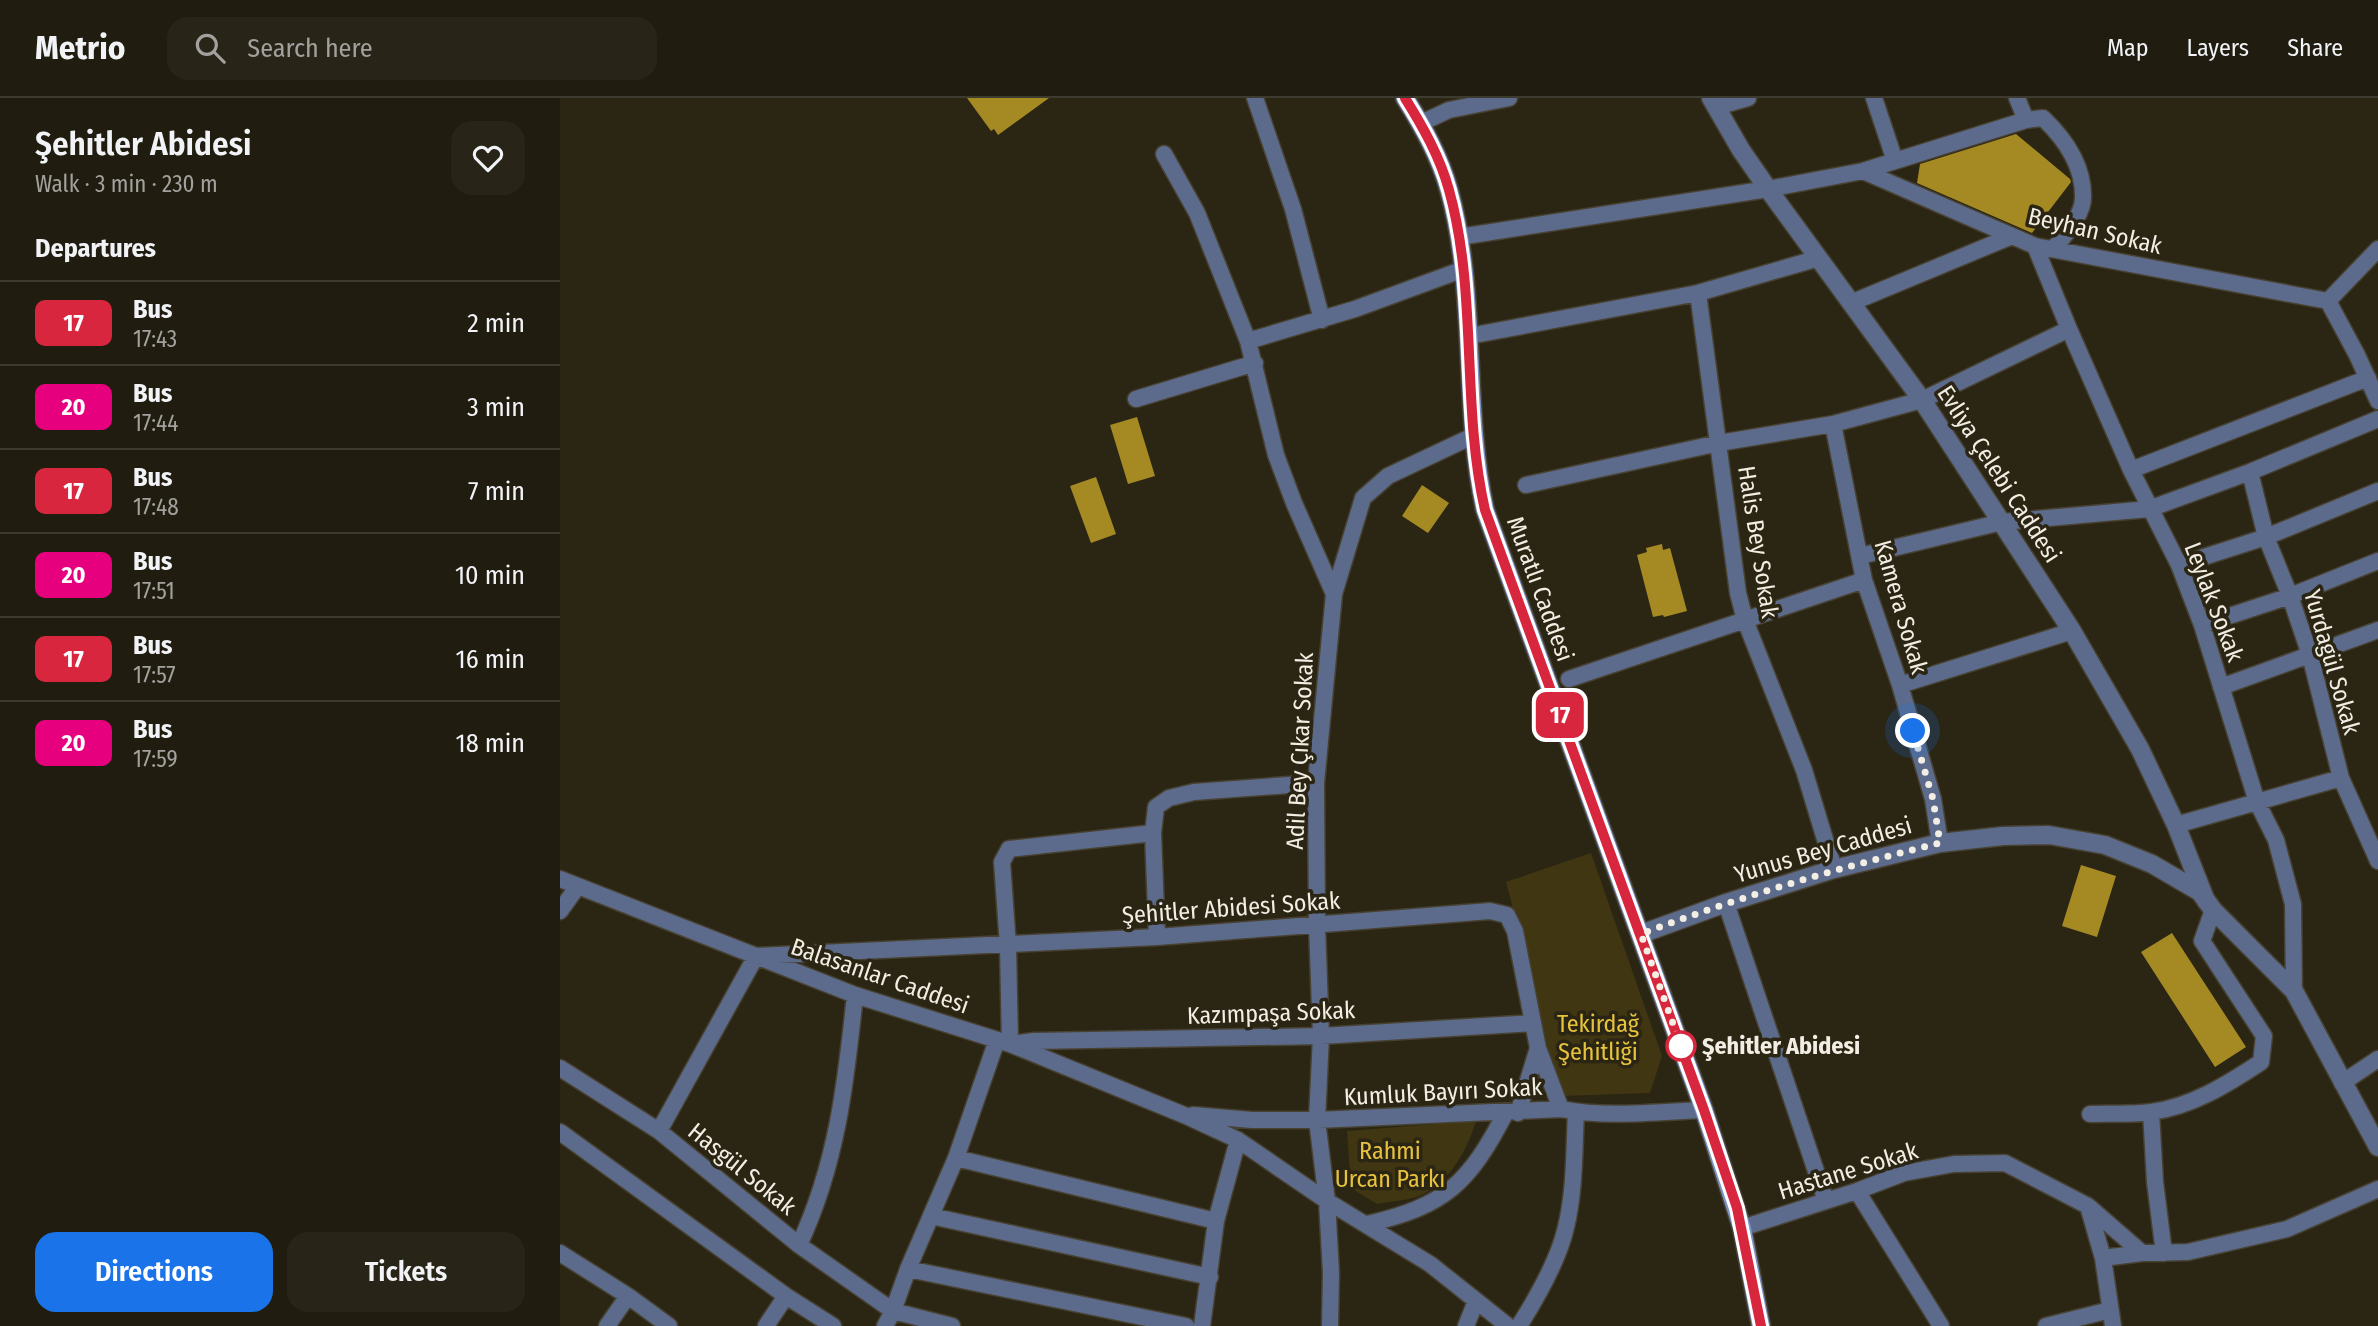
<!DOCTYPE html>
<html lang="en">
<head>
<meta charset="utf-8">
<style>
	:root { --surface:#201c0f; --page:#282518; --text:#f1f3f6; --muted:#a2a19e; --line:#3d3a2f; --accent:#1a73e8 }
	body { margin:0; font-family:"Fira Sans Condensed",sans-serif; background:var(--page); color:var(--text); height:100vh; display:flex; flex-direction:column; font-size:26px; white-space:nowrap }
	* { box-sizing:border-box; margin:0 }
	p { font-size:23px; color:var(--muted) }
	.icon { flex:none; width:38px; height:38px; fill:none; stroke:currentColor; stroke-width:2; stroke-linecap:round; stroke-linejoin:round }
	.map { position:relative; flex:1; overflow:hidden }
	.sheet { display:flex; flex-direction:column; background:var(--surface); width:560px }
	.sheet>* { flex:none }
	.badge { padding:0 14px; border-radius:10px; font-size:24px; line-height:46px }
	.you { position:absolute; width:35px; height:35px; margin:-18px; border:5px solid #fff; border-radius:50%; background:#1a73e8; box-shadow:0 0 0 10px #1a73e833 }
	.map>.badge { position:absolute; translate:-50% -50%; box-shadow:0 0 0 4px #fff }
	h2 { padding:0 35px; font-size:26px; line-height:63px }
	.round { display:grid; place-items:center; flex:none; width:74px; height:74px; border-radius:21px; background:var(--page) }
	.head { display:flex; align-items:center; justify-content:space-between; height:119px; padding:0 35px }
	h1 { font-size:33px; font-weight:600; line-height:52px }
	.cta { display:flex; gap:14px; margin-top:auto; padding:14px 35px }
	.cta a { flex:1; height:80px; border-radius:21px; background:var(--accent); color:#fff; font-size:28px; font-weight:600; line-height:80px; text-align:center }
	.cta a+a { background:var(--page); color:var(--text) }
	ul { padding:0; list-style:none }
	li { display:flex; align-items:center; gap:21px; height:84px; padding:0 35px; border-top:2px solid var(--line) }
	li div { flex:1 }
	li b { display:block; font-size:26px }
	li em { font-style:normal }
	li .badge { min-width:77px; font-weight:700; text-align:center }
	header { display:flex; align-items:center; gap:42px; box-sizing:border-box; height:98px; padding:0 35px; background:var(--surface); border-bottom:2px solid var(--line) }
	header strong { font-size:33px }
	nav { display:flex; gap:38px; margin-inline-start:auto; font-size:24px }
	.search { width:490px; height:63px; background:var(--page); display:flex; align-items:center; gap:18px; box-sizing:border-box; padding:0 24px; border-radius:21px; color:var(--muted); font-size:26px }
	main { display:flex; flex:1; min-height:0 }
	.map>svg:first-child { display:block }
	.green { fill:#413612 }
	.building { fill:#a58a24 }
	.lines { fill:none; stroke-linecap:round; stroke-linejoin:round }
	.minor-casing { stroke:#474131; stroke-width:19 }
	.tertiary-casing { stroke:#474131; stroke-width:21 }
	.secondary-casing { stroke:#474131; stroke-width:21 }
	.minor { stroke:#5c6b8b; stroke-width:16 }
	.tertiary { stroke:#5c6b8b; stroke-width:18 }
	.secondary { stroke:#7b92c5; stroke-width:18 }
	.line-casing { stroke:#fff; stroke-width:16 }
	.line { stroke:#d7263d; stroke-width:10 }
	.walk { stroke:#f2eee3; stroke-width:7; stroke-dasharray:0 12.6 }
	.stop-dot { fill:#fff; stroke:#d7263d; stroke-width:3.5 }
	.labels { text-anchor:middle; stroke-width:7; stroke-linejoin:round; paint-order:stroke }
	.street-label { font-size:24px; fill:#f2eee3; stroke:#2b2514 }
	.park-label { font-size:24px; fill:#e7c33d; stroke:#2b2514 }
	.stop-label { font-size:24px; font-weight:bold; fill:#f2eee3; stroke:#2b2514; text-anchor:start }
</style>
</head>
<body>
<header>
<strong>Metrio</strong>
<div class="search"><svg class="icon" aria-label="search" viewBox="0 0 24 24"><circle cx="10" cy="10" r="6"/><path d="M15 15l6 6"/></svg>Search here</div>
<nav><a>Map</a><a>Layers</a><a>Share</a></nav>
</header>
<main>
<section class="sheet">
<div class="head"><div><h1>Şehitler Abidesi</h1><p>Walk · 3 min · 230 m</p></div><a class="round"><svg class="icon" aria-label="heart" viewBox="0 0 24 24"><path d="M12 20l-8-8c-3-5 5-10 8-4 3-6 11-1 8 4z"/></svg></a></div>
<h2>Departures</h2>
<ul>
<li><span class="badge" style="background:#d7263d;color:#fff">17</span><div><b>Bus</b><p>17:43</p></div><em>2 min</em></li>
<li><span class="badge" style="background:#e6007e;color:#fff">20</span><div><b>Bus</b><p>17:44</p></div><em>3 min</em></li>
<li><span class="badge" style="background:#d7263d;color:#fff">17</span><div><b>Bus</b><p>17:48</p></div><em>7 min</em></li>
<li><span class="badge" style="background:#e6007e;color:#fff">20</span><div><b>Bus</b><p>17:51</p></div><em>10 min</em></li>
<li><span class="badge" style="background:#d7263d;color:#fff">17</span><div><b>Bus</b><p>17:57</p></div><em>16 min</em></li>
<li><span class="badge" style="background:#e6007e;color:#fff">20</span><div><b>Bus</b><p>17:59</p></div><em>18 min</em></li>
</ul>
<div class="cta"><a>Directions</a><a>Tickets</a></div>
</section>
<div class="map">
<svg width="1818" height="1228" viewBox="0 0 1818 1228">
	<rect width="100%" height="100%" fill="#2b2514"/>
	<path class="green" d="M1031 755 1102 958 1090 995 1002 998 989 969 970 876 946 784Z
		M916 1023C908 1051 889 1085 861 1097 848 1103 830 1103 817 1106L791 1090 787 1033Z"/>
	<path class="building" d="M407 0H489L438 37 434 31 431 33Z
		M1456 36 1510 81 1511 84 1472 135 1357 85 1360 66Z
		M577 319 595 378 568 386 550 327Z
		M536 379 556 436 531 445 510 388Z
		M862 387 889 405 868 435 842 418Z
		M1102 446 1103 452 1110 450 1127 513 1104 519 1103 517 1093 519 1077 457 1087 454 1086 450Z
		M1521 767 1556 778 1537 839 1502 828Z
		M1612 835 1686 949 1655 969 1581 854Z"/>
	<g class="lines">
		<defs>
			<path id="minor" d="M695 0 733 111 762 222
				M1314 0 1335 63
				M1457 0 1466 22
				M1156 9 1188 0
				M861 25 889 12 949 0
				M604 56 637 115 688 243 716 357 734 405 774 496
				M1303 73 1475 148 1768 203
				M899 139 1208 91 1303 73 1466 22 1483 20C1505 41 1524 68 1523 100 1523 117 1504 139 1493 151
				M1475 148 1509 231 1571 372 1619 467 1642 527 1697 704 1716 742 1733 806 1734 893
				M1138 195 1178 495 1185 522 1244 672 1274 771
				M1768 203 1797 257 1818 303
				M1768 203 1818 151
				M1293 204 1452 138
				M909 238 1138 195 1259 160
				M688 243 795 211 904 171
				M576 301 695 265
				M1273 326 1304 482 1340 587 1373 701 1380 745
				M1571 372 1808 280
				M1690 374 1706 439 1730 498 1750 557 1781 680 1818 763
				M966 387 1159 345 1273 326 1362 302 1509 231
				M1300 458 1442 424 1589 411 1690 374 1818 321
				M1619 467 1706 439 1818 393
				M1642 527 1730 498 1818 463
				M1009 581 1304 482
				M1340 587 1512 533
				M1661 589 1818 532
				M756 685 634 694 609 700 596 709 593 735 449 751 442 764 448 848 450 946 474 943 761 938 973 925
				M1616 727 1781 680
				M593 735 597 839
				M0 781 295 897 450 946 624 1017 678 1042 767 1103 870 1166 948 1228
				M1166 805 1266 1103
				M0 813 18 788
				M0 970 99 1033 239 1147 333 1213 392 1228
				M1782 985 1818 961
				M1591 1014 1595 1084 1604 1155
				M958 1015 978 950
				M1530 1016C1550 1015 1571 1017 1591 1014 1631 1009 1668 986 1701 964L1704 938 1642 843 1653 812
				M633 1017 692 1022H757L1001 1011C1047 1020 1097 1014 1144 1012
				M99 1033 196 858 597 839 930 813 947 817 955 833 978 950 1001 1011
				M0 1034 226 1198 273 1228
				M396 1060 656 1123
				M1297 1093 1381 1228
				M1528 1108 1582 1155 1628 1154 1727 1131 1818 1091
				M371 1118 650 1179
				M807 1126C886 1108 909 1085 946 1014
				M1182 1130 1297 1093 1344 1075 1394 1066 1445 1065 1528 1108 1543 1160 1553 1228
				M239 1147C277 1066 286 984 295 897
				M0 1155 68 1198 109 1228
				M1543 1160 1582 1155
				M348 1171 626 1228
				M47 1228 68 1198
				M206 1228 226 1198
				M325 1228 333 1213 348 1171 396 1060 437 942
				M642 1228 656 1123 678 1042
				M770 1228 771 1175 767 1103 757 1022 761 938 757 827 756 685 774 496 803 400 828 378 915 337
				M906 1228 916 1203
				M959 1228C976 1201 999 1161 1006 1129 1015 1092 1014 1053 1016 1014
				M1486 1228 1550 1212"/>
			<path id="tertiary" d="M1151 0 1181 52 1208 91 1362 302 1512 533 1580 651 1616 727 1646 803
				M1081 836 1166 805 1274 771 1380 745 1443 738 1489 737 1545 747 1592 766 1640 794 1653 812 1734 893 1818 1049"/>
			<path id="secondary" d="M845 0C863 29 880 59 889 92 918 196 902 307 925 412L1144 1012 1182 1130 1201 1228"/>
		</defs>
		<use href="#minor" class="minor-casing"/>
		<use href="#tertiary" class="tertiary-casing"/>
		<use href="#secondary" class="secondary-casing"/>
		<use href="#minor" class="minor"/>
		<use href="#tertiary" class="tertiary"/>
		<use href="#secondary" class="secondary"/>
	</g>
	<g class="lines">
		<defs>
			<path id="line" d="M845 0C863 29 880 59 889 92 918 196 901 307 925 412L1144 1012 1177 1110 1201 1228"/>
		</defs>
		<use href="#line" class="line-casing"/>
		<use href="#line" class="line"/>
		<path class="walk" d="M1121 948 1081 836C1179 799 1278 770 1380 745L1373 701 1353 633"/>
	</g>
	<circle class="stop-dot" cx="1121" cy="948" r="14"/>
	<g class="labels">
		<g class="street-label">
			<text transform="translate(1535 133) rotate(13)" y="8">Beyhan Sokak</text>
			<text transform="translate(1439 376) rotate(57)" y="8">Evliya Çelebi Caddesi</text>
			<text transform="translate(1198 444) rotate(81)" y="8">Halis Bey Sokak</text>
			<text transform="translate(980 491) rotate(70)" y="8">Muratlı Caddesi</text>
			<text transform="translate(1654 504) rotate(69)" y="8">Leylak Sokak</text>
			<text transform="translate(1341 509) rotate(74)" y="8">Kamera Sokak</text>
			<text transform="translate(1772 564) rotate(74)" y="8">Yurdagül Sokak</text>
			<text transform="translate(740 653) rotate(-87)" y="8">Adil Bey Çıkar Sokak</text>
			<text transform="translate(1263 752) rotate(-16)" y="8">Yunus Bey Caddesi</text>
			<text transform="translate(671 810) rotate(-4)" y="8">Şehitler Abidesi Sokak</text>
			<text transform="translate(320 878) rotate(19)" y="8">Balasanlar Caddesi</text>
			<text transform="translate(711 915) rotate(-2)" y="8">Kazımpaşa Sokak</text>
			<text transform="translate(883 994) rotate(-3)" y="8">Kumluk Bayırı Sokak</text>
			<text transform="translate(182 1071) rotate(39)" y="8">Hasgül Sokak</text>
			<text transform="translate(1288 1073) rotate(-17)" y="8">Hastane Sokak</text>
		</g>
		<g class="park-label">
			<text x="1038" y="934">Tekirdağ<tspan x="1038" dy="28">Şehitliği</tspan></text>
			<text x="830" y="1061">Rahmi<tspan x="830" dy="28">Urcan Parkı</tspan></text>
		</g>
		<g class="stop-label">
			<text x="1142" y="956">Şehitler Abidesi</text>
		</g>
	</g>
</svg>
<div class="you" style="left:1353px;top:633px"></div>
<b class="badge" style="left:1000px;top:617px;background:#d7263d;color:#fff">17</b>
</div>
</main>
</body>
</html>
